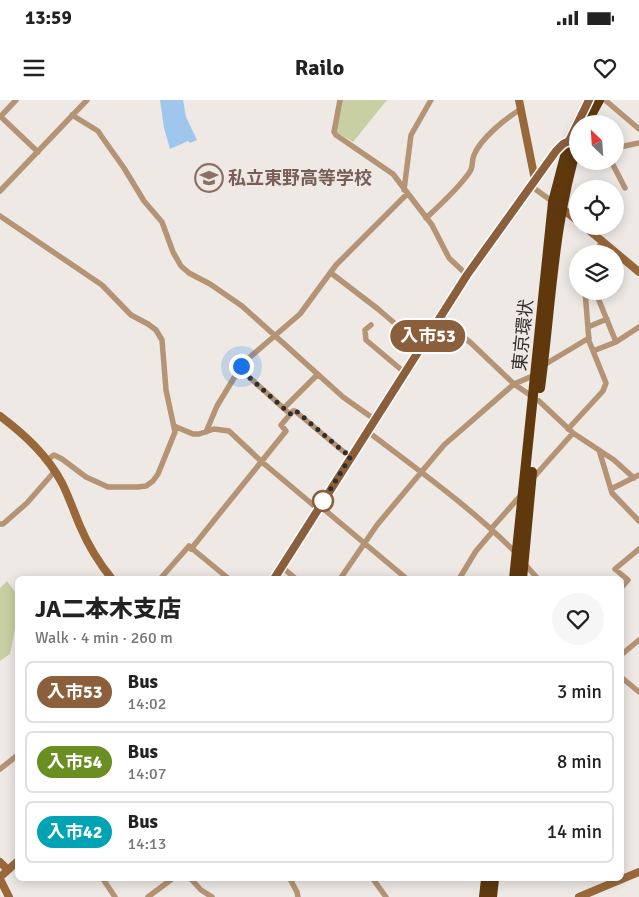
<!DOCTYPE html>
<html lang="en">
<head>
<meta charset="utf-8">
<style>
	:root { --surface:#fff; --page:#f6f6f6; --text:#222; --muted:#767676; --line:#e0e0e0 }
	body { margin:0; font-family:Signika,"Noto Sans JP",sans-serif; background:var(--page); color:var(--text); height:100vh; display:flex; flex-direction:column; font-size:19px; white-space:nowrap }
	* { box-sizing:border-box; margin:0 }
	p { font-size:16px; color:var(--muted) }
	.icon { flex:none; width:28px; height:28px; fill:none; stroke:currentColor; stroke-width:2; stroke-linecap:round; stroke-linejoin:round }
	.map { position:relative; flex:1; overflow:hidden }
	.panel { position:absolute; left:15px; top:476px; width:609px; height:305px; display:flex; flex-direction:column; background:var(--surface); border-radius:8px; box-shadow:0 2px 12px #0003 }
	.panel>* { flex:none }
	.badge { padding:0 10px; border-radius:16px; font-size:18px; line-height:32px }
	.needle { width:32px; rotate:335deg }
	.buttons { position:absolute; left:569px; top:15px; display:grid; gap:10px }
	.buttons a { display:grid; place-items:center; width:55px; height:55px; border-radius:50%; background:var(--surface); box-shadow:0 2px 12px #0003; font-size:25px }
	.you { position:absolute; width:25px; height:25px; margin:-12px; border:4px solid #fff; border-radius:50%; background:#1a73e8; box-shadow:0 0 0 8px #1a73e833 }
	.map>.badge { position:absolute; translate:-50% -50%; box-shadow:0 0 0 2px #fff }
	.round { display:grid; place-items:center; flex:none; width:52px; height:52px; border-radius:26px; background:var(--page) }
	.head { display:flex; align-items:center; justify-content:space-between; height:85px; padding:0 20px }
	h1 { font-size:24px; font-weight:800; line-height:38px }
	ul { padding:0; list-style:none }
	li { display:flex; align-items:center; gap:15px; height:62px; margin:0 10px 8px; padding:0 10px; border:2px solid var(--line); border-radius:8px }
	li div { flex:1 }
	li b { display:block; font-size:19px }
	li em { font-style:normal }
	li .badge { min-width:55px; font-weight:700; text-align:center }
	.status { display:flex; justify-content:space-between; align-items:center; height:35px; padding:0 25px; background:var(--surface); direction:ltr }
	.status svg { height:14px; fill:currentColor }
	header { display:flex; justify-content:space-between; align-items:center; height:65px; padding:0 20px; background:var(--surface); font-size:22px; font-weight:800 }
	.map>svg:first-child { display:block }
	.green { fill:#c8cfa3 }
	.water { fill:#9fc7ed }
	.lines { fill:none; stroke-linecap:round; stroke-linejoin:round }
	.street { stroke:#b59375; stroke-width:5.5 }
	.secondary { stroke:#99683a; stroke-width:8 }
	.highway { stroke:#5f380e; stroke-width:10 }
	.line-casing { stroke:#fff; stroke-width:11 }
	.line { stroke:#8b5e3c; stroke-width:8 }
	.walk { stroke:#302e2c; stroke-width:5; stroke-dasharray:0 9 }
	.stop-dot { fill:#fff; stroke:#8b5e3c; stroke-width:2.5 }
	.labels { text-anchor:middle; stroke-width:4.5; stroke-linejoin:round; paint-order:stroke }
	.education-label { font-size:18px; font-weight:bold; fill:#785e54; stroke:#eee9e5; text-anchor:start }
	.street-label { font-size:18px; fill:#302e2c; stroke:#eee9e5 }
</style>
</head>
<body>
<div class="status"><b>13:59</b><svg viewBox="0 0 49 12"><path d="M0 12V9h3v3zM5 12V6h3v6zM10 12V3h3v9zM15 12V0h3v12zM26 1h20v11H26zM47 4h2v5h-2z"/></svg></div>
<header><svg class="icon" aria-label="menu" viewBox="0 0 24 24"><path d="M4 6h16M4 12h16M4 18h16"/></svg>Railo<svg class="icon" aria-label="heart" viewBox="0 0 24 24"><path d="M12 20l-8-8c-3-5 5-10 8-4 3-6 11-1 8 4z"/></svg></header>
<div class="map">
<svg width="639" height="797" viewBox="0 0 639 797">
	<rect width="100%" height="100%" fill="#eee9e5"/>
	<path class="green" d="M341 0H387L353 42 335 31Z
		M7 481 18 496 17 519 10 554 0 561V488Z"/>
	<path class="water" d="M160 0H183L186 17 197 40 190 43 188 41 170 49 164 28Z"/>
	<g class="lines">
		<path class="street" d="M340 0 334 32 336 35 393 74 432 125 449 158 467 175
			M605 0 639 29
			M72 15 98 31 102 37 124 68 144 101 162 122 173 152 181 166 189 173 210 184 242 206 343 297 374 319
			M0 16 38 52
			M0 17 16 0
			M615 48 639 43
			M611 61 625 88
			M531 86 553 102
			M404 90 411 35 431 0
			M0 91 87 0
			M0 116 102 185 131 215 148 224 156 230 162 240 166 290 175 332 158 374 153 381 146 386 138 387H108L86 377 62 359 54 355 47 360
			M426 118C441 104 457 90 469 73 474 67 471 62 474 55 481 38 505 19 521 9
			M595 154 602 141
			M331 173 378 209 421 246
			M598 198 616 242
			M439 218 471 243 514 284 533 297
			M371 225 365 230 366 240 404 272
			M588 227 607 219
			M593 251 616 242 639 227
			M544 265 589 238
			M239 268 290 314
			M539 301 573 333 614 360 634 378
			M284 308 317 275
			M174 326 193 334H199L214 329 229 331 262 362 318 409
			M568 329 603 291 606 283 589 241 585 191
			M367 331C418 370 472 408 517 454
			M206 332 217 306 243 263 300 214 336 165 407 94
			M599 350 612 393 639 421
			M533 378 573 333
			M611 389 639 375
			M320 406 407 479
			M0 424H3L27 403 55 371
			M491 429 521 395
			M191 449 286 331 281 325 293 311H295L344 352 351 356
			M523 462 538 479
			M282 467 296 479
			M160 479 189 446 229 479
			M340 479 377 425 444 345 514 284 535 275
			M459 479 476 451 493 431
			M621 488 628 480 615 469 639 449
			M621 555 639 540
			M621 577 639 592
			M0 669 18 655
			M103 779 115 797
			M191 779 201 790 212 797
			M290 779 297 792 298 797
			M373 779 386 797
			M148 797 172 779"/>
		<path class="secondary" d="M519 0 535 80
			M559 106 578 121
			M584 126 639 172
			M0 316C25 335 47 355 62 383 69 397 74 412 80 426 88 445 99 463 112 479
			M274 479 467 175 556 51 563 44 573 41
			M0 762 8 770
			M0 777 18 761
			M0 779 9 797
			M579 797 639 772"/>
		<path class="highway" d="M586 24 599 0
			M540 288C551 206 553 122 578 43
			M514 479 553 102 569 41 589 0
			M522 479 532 372
			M484 797 486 779
			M492 797 494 779"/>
	</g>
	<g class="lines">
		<defs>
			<path id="line" d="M274 479 467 175 556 51 563 44 569 41 589 0"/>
		</defs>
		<use href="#line" class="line-casing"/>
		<use href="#line" class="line"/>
		<path class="walk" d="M241 266 239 268 290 314 295 310 344 352 351 356 320 406 323 401"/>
	</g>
	<defs>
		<symbol id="school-ring" viewBox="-11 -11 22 22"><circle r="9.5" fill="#eee9e5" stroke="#8d6e63" stroke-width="1.5"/><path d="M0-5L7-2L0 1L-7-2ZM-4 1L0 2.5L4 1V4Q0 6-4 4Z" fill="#8d6e63"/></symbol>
	</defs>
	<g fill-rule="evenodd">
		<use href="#school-ring" x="193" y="62" width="32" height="32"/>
	</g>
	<circle class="stop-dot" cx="323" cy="401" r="10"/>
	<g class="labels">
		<g class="education-label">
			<text x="228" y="84">私立東野高等学校</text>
		</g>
		<g class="street-label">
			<text transform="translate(523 235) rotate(-84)" y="6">東京環状</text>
		</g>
	</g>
</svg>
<div class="buttons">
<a><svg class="needle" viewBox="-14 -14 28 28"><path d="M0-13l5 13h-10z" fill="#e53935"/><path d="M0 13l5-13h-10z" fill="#767676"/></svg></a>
<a><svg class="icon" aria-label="locate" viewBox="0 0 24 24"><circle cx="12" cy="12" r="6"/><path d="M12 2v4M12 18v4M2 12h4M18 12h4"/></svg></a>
<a><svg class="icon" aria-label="layers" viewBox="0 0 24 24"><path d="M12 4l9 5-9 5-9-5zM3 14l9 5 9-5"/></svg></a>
</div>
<div class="you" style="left:241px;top:266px"></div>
<b class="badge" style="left:428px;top:236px;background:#8b5e3c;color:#fff">入市53</b>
<section class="panel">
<div class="head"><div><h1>JA二本木支店</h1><p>Walk · 4 min · 260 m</p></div><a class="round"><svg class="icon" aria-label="heart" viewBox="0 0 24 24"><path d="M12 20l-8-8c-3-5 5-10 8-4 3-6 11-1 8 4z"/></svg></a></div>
<ul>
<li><span class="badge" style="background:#8b5e3c;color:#fff">入市53</span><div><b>Bus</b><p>14:02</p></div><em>3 min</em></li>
<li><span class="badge" style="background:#6b8e23;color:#fff">入市54</span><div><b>Bus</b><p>14:07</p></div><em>8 min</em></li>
<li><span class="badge" style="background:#00a3b4;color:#fff">入市42</span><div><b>Bus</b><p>14:13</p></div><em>14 min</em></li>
</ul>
</section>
</div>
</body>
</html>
